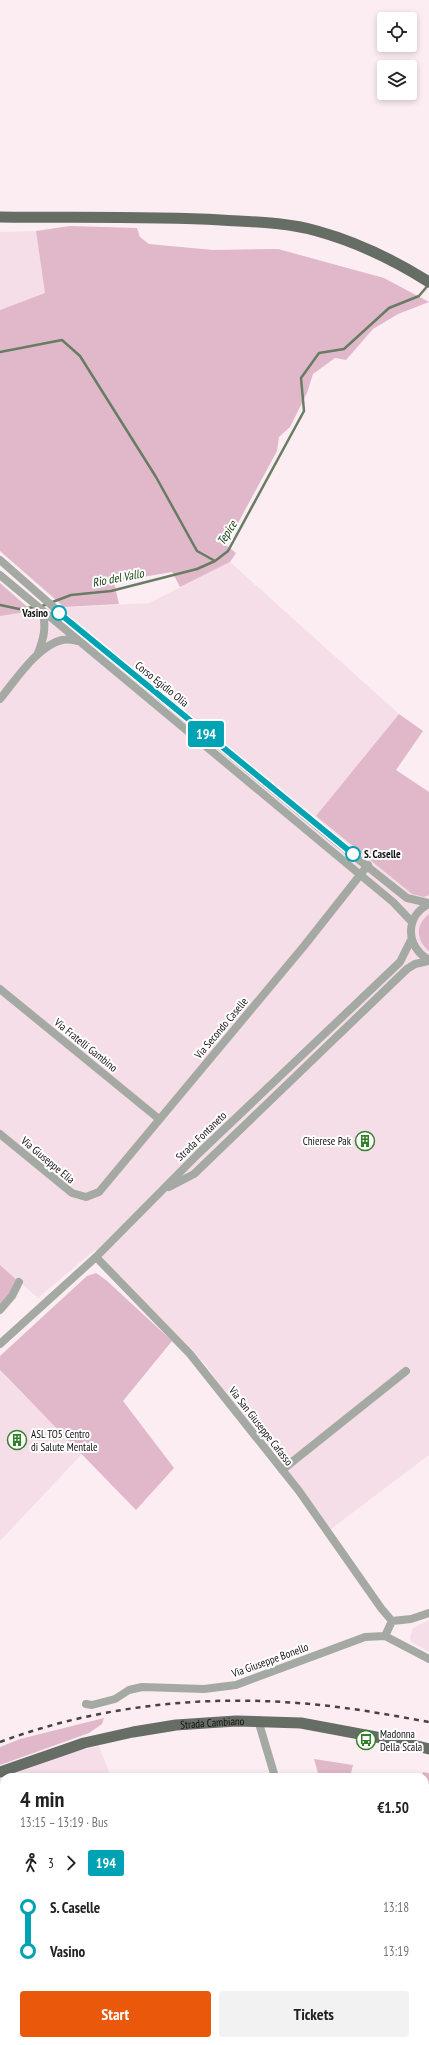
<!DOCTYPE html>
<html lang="en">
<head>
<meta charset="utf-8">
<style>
	:root { --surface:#fff; --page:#f2f2f2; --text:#222; --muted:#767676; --accent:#ea580c }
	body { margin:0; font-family:"PT Sans Narrow",sans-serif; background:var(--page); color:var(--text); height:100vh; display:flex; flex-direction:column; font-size:15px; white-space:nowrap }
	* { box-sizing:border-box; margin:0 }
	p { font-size:13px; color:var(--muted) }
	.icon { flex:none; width:22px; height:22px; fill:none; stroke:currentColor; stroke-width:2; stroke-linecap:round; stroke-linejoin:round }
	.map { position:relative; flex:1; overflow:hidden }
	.side { position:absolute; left:0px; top:1773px; width:429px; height:272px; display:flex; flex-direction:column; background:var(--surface); border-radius:12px 12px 0 0; box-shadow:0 2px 6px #0003 }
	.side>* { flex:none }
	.badge { padding:0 8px; border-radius:3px; font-size:14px; line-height:26px }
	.fabs { position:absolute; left:377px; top:12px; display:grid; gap:8px }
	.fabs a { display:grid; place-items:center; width:40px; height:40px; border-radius:4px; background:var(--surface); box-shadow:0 2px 6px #0003; font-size:20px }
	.map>.badge { position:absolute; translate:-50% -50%; box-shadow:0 0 0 2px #fff }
	.legs { display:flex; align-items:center; gap:6px; height:44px; padding:0 20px; font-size:13px }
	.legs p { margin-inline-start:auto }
	.head { display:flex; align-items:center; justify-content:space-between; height:68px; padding:0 20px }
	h1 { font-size:22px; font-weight:800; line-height:30px }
	.primary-button { display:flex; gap:8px; margin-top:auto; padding:8px 20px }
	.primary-button a { flex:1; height:46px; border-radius:4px; background:var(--accent); color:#fff; font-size:16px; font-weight:800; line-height:46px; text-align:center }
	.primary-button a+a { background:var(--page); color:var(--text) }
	ul { padding:0 20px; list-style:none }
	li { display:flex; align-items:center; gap:14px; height:44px; font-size:15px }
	li i { display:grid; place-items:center; width:6px; height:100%; margin:0 5px; background:currentColor }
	li i::after { content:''; width:10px; height:10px; margin:-5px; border:3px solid; border-radius:50%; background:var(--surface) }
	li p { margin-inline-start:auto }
	li:first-child i { background:linear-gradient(#0000 50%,currentColor 0) }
	li:last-child i { background:linear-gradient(currentColor 50%,#0000 0) }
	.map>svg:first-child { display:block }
	.built { fill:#f6dee8 }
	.green { fill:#e0b8c9 }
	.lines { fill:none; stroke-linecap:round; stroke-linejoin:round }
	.stream { stroke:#677c62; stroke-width:2.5 }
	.minor { stroke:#a5a9a4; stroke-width:8 }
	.major { stroke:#666d65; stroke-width:11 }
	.rail { stroke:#484144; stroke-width:2.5; stroke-dasharray:5 5; stroke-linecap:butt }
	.line-1-casing { stroke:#fff; stroke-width:9 }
	.line-1 { stroke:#00a3b4; stroke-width:6 }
	.stop-1-dot { fill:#fff; stroke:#00a3b4; stroke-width:2 }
	.labels { text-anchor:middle; stroke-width:4; stroke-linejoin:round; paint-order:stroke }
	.stop-label { font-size:11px; font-weight:bold; fill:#151012; stroke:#fff; text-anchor:end }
	.street-label { font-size:11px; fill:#151012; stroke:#fff }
	.poi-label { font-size:11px; fill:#151012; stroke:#fff; text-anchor:start }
	.water-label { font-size:12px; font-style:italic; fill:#14420e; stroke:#fff }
</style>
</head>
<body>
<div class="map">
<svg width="429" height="2045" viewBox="0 0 429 2045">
	<rect width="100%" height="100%" fill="#fcedf3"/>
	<path class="built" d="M36 231 45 293 0 310V232Z
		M230 562 399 714 323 810 429 889V1455L327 1532 205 1364 95 1250 38 1298 0 1265V616L18 612 71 607 149 603Z
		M0 1371 82 1454 0 1541Z
		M429 1620V1652L411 1642 410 1637 413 1628Z
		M99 1746 111 1777H19L17 1773 66 1754Z"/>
	<path class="green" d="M70 226 137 228 140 237 149 244 213 250 278 249 384 278 429 302 398 314 373 329 346 360 335 358 313 374 307 393 290 427 279 437 277 451 226 545 236 553 230 562 180 587 172 572 114 582 119 604 64 607 0 551V310L45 293 36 231Z
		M0 583 32 611 0 616Z
		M399 714 423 731 396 770 429 792V895L424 897 412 894 316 816Z
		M429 914V951C416 940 415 925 429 914Z
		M0 1265 17 1280 14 1288 0 1306Z
		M96 1273 106 1280 172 1341 123 1401 174 1468 136 1510 0 1370V1356L87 1276Z
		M104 1718 102 1724 89 1733 0 1765V1747L20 1739Z
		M314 1759 353 1765 350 1777H319Z
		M423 1772 429 1773V1900L425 1899V1777H422Z"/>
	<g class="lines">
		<path class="stream" d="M0 352 62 340 80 356 156 477 197 551 215 561 228 551 304 411 301 378 319 353 344 349 389 308 419 296 429 284
			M0 605 19 609 35 607
			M42 606 71 595 111 591 197 569 215 561"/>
		<path class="minor" d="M0 560 83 633 334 840 407 898 429 903
			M0 575 393 902 412 922
			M38 653C44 638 46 628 43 612
			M0 699C15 681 38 645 62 640 67 639 73 640 78 641
			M429 904C404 917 406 947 429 960
			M0 989 159 1119
			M0 1134 72 1193 86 1197 99 1192 304 946 368 865
			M169 1187 194 1174 407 969 415 964 429 961
			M96 1257 190 1354 299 1491 381 1608 392 1621
			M0 1310 12 1296 19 1282
			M0 1344 96 1257 198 1154 400 962 411 940
			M282 1470 406 1371
			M392 1621 411 1619 429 1613
			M385 1636 429 1659
			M86 1704 92 1705 115 1699 129 1690 142 1687 204 1689 236 1685 365 1637 385 1636 392 1621
			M258 1720 275 1777
			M0 1826 4 1834
			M0 1967 4 1974
			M425 1978 429 1979"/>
		<g class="major">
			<path d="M0 217C74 218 147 216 221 220 252 222 286 222 317 231 357 242 394 260 429 282"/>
			<path id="s1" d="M0 1772 84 1743 133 1732 176 1725 236 1721 301 1723 392 1740 429 1749"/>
		</g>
		<path class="rail" d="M0 1742C94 1707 198 1695 297 1703 342 1706 385 1714 429 1722"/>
	</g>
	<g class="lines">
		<defs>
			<path id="line-1" d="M59 613 353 854"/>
		</defs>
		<use href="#line-1" class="line-1-casing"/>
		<use href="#line-1" class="line-1"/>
	</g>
	<defs>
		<symbol id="building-ring" viewBox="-11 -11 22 22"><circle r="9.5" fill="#fff" stroke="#33802a" stroke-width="1.5"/><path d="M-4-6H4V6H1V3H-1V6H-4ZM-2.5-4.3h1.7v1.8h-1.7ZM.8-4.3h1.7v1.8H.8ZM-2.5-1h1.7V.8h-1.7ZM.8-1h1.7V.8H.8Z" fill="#33802a"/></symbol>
		<symbol id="bus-ring" viewBox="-11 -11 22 22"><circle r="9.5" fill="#fff" stroke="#33802a" stroke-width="1.5"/><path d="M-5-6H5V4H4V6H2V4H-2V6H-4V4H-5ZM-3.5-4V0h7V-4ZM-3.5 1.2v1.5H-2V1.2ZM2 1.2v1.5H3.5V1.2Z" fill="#33802a"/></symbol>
	</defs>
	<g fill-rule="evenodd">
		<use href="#building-ring" x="354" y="1130" width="22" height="22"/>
		<use href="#building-ring" x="6" y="1429" width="22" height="22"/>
		<use href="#bus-ring" x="355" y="1729" width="22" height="22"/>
	</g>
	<g class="stop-1-dot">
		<circle cx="59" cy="613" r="7"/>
		<circle cx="353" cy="854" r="7"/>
	</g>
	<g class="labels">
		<g class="stop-label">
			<text x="48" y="617">Vasino</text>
			<text x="364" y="858" text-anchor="start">S. Caselle</text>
		</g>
		<g class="street-label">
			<text transform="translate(162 684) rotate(39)" y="4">Corso Egidio Olia</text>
			<text transform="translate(221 1028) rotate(-50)" y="4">Via Secondo Caselle</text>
			<text transform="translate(86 1045) rotate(39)" y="4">Via Fratelli Gambino</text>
			<text transform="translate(201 1136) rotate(-44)" y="4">Strada Fontaneto</text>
			<text transform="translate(48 1160) rotate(40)" y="4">Via Giuseppe Elia</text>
			<text transform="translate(261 1426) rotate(52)" y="4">Via San Giuseppe Cafasso</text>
			<text transform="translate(270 1660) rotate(-20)" y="4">Via Giuseppe Bonello</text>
			<text dy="4" stroke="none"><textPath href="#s1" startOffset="219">Strada Cambiano</textPath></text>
		</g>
		<g class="poi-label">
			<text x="351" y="1145" text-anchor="end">Chierese Pak</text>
			<text x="31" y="1438">ASL TO5 Centro<tspan x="31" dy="13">di Salute Mentale</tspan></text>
			<text x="380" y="1738">Madonna<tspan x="380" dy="13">Della Scala</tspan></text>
		</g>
		<g class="water-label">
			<text transform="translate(227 533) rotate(-58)" y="4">Tepice</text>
			<text transform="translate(118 578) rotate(-11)" y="4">Rio del Vallo</text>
		</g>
	</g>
</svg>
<div class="fabs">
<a><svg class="icon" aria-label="locate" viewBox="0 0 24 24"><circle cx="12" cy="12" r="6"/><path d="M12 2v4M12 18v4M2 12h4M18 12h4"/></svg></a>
<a><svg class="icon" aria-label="layers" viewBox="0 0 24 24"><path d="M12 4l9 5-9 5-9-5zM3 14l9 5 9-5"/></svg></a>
</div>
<b class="badge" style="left:206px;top:734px;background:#00a3b4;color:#fff">194</b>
<section class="side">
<div class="head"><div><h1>4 min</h1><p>13:15 – 13:19 · Bus</p></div><b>€1.50</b></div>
<div class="legs"><svg class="icon" aria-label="walk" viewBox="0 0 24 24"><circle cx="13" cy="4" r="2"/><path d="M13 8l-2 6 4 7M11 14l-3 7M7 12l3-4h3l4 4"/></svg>3<svg class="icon" aria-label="forward" viewBox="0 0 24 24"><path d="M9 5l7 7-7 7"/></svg><b class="badge" style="background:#00a3b4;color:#fff">194</b></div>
<ul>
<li><i style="color:#00a3b4"></i><b>S. Caselle</b><p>13:18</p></li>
<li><i style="color:#00a3b4"></i><b>Vasino</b><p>13:19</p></li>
</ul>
<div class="primary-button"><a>Start</a><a>Tickets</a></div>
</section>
</div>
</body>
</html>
